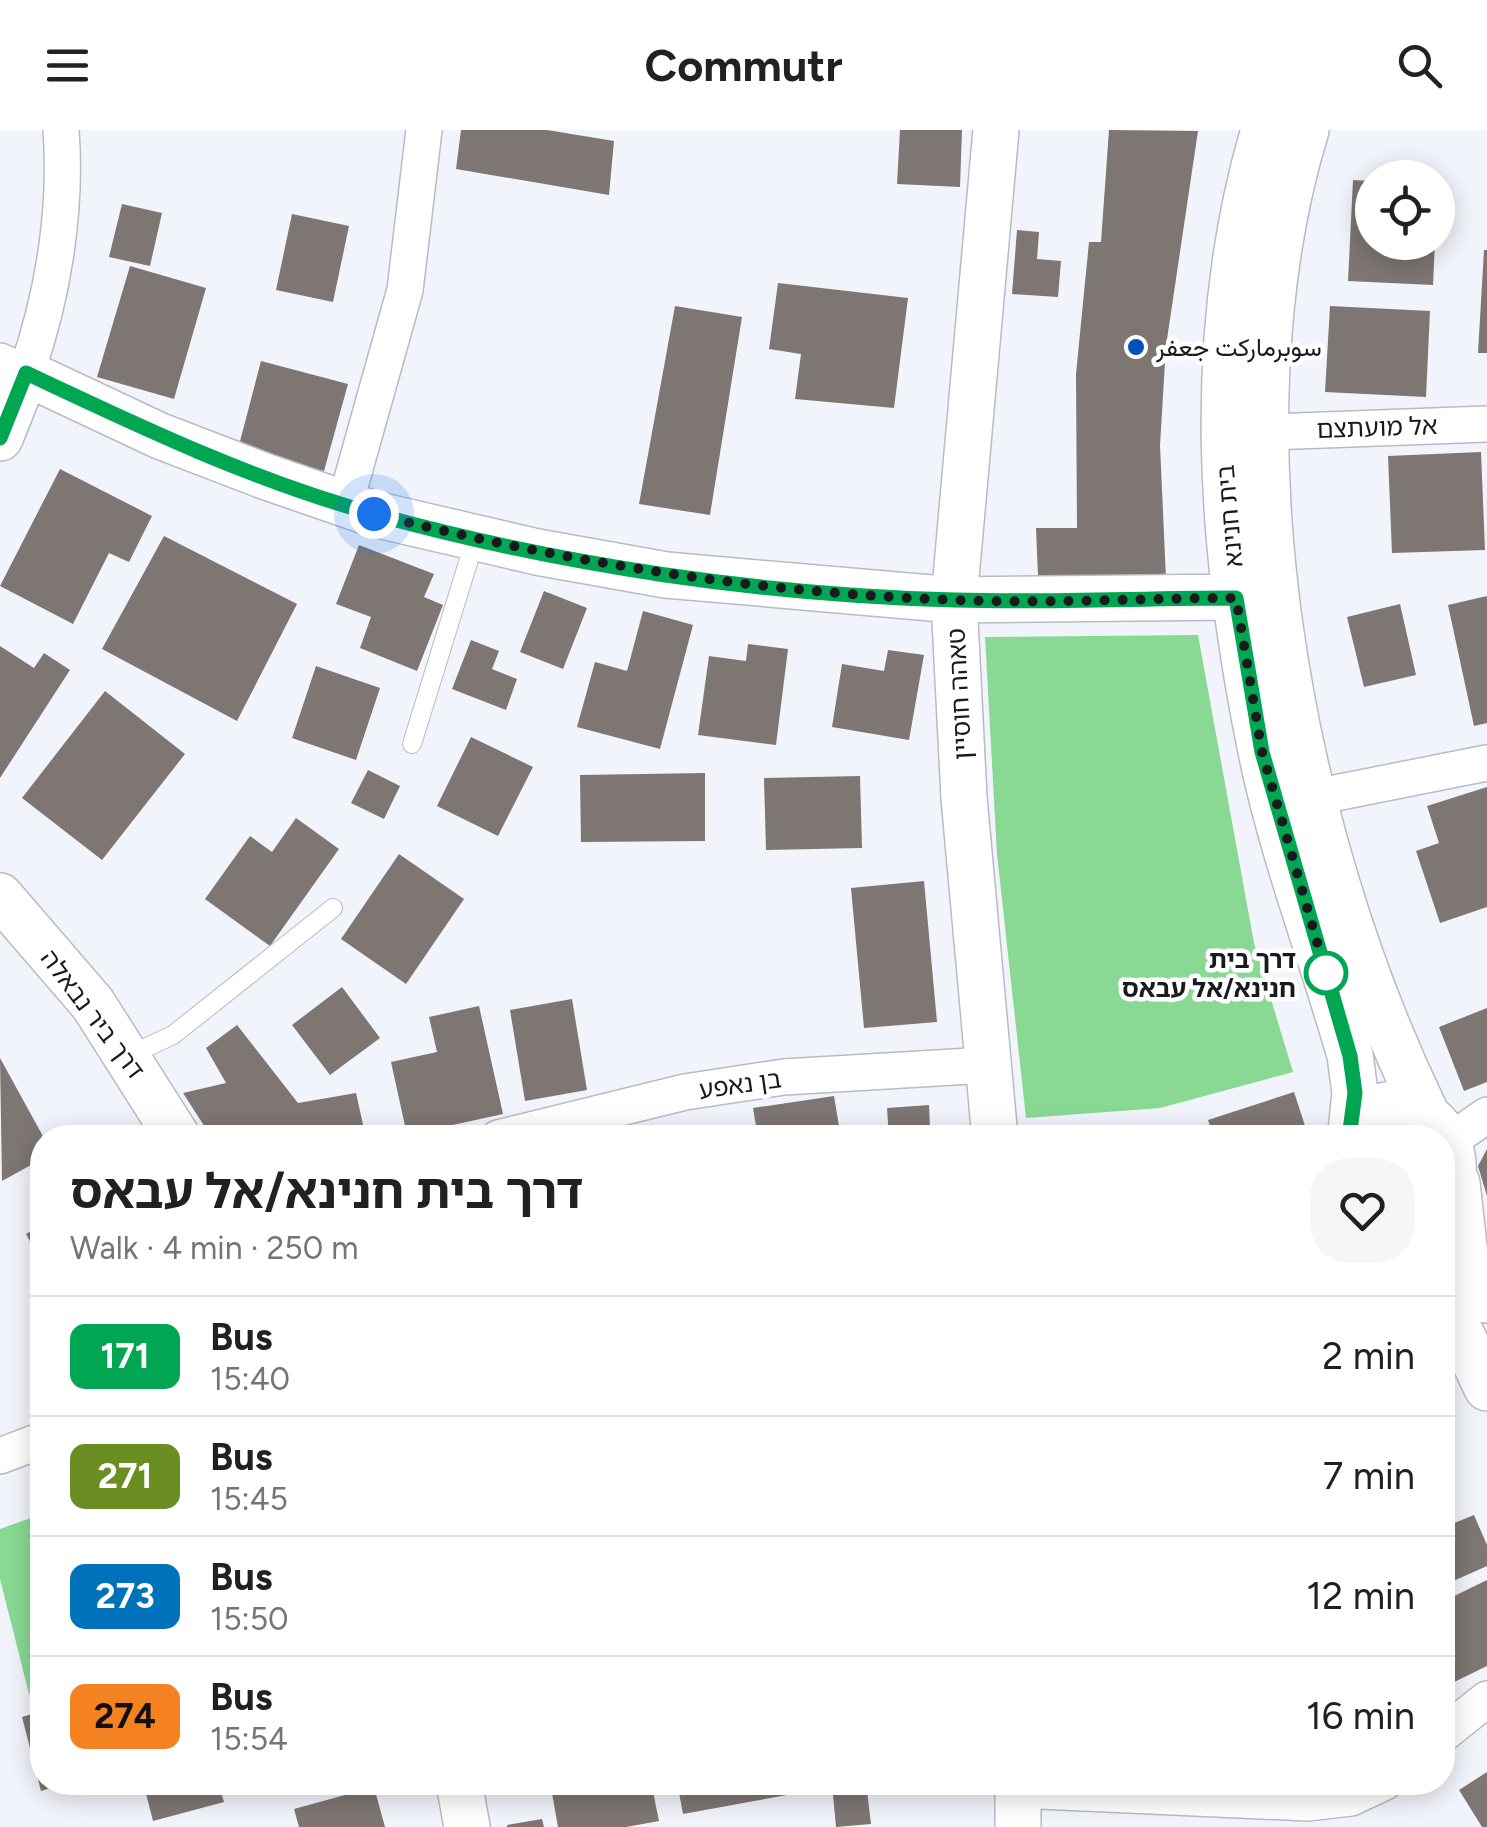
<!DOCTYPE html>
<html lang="en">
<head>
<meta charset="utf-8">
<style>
	:root { --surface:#fff; --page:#f6f6f6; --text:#202124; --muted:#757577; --line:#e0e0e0 }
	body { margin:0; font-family:Figtree,Vazirmatn,"Noto Sans Hebrew",sans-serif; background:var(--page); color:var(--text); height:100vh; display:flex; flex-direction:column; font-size:38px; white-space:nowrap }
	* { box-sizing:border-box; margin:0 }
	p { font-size:32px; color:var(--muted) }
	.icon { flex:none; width:55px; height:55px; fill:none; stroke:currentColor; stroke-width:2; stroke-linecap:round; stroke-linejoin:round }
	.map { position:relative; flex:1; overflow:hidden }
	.panel { position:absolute; left:30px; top:995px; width:1425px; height:670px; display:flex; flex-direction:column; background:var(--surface); border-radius:40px; box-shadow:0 5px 25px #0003 }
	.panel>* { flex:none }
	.badge { padding:0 20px; border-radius:15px; font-size:35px; line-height:65px }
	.fabs { position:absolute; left:1355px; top:30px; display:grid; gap:20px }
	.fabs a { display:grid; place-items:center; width:100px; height:100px; border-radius:50%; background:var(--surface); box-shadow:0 5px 25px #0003; font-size:50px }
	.you { position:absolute; width:50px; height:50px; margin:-25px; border:8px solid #fff; border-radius:50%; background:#1a73e8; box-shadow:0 0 0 15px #1a73e833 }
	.map>.badge { position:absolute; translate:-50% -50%; box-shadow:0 0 0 5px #fff }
	.round { display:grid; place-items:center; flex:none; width:105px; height:105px; border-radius:40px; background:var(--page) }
	.overview { display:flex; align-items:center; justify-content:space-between; height:170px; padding:0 40px }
	h1 { font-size:48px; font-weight:700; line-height:75px }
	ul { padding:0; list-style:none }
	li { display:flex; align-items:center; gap:30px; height:120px; padding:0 40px; border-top:2px solid var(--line) }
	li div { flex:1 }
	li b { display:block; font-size:38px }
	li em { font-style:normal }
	li .badge { min-width:110px; font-weight:700; text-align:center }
	header { display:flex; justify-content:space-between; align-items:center; height:130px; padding:0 40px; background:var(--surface); font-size:45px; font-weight:700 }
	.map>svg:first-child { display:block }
	.green { fill:#89d894 }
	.building { fill:#7d7673 }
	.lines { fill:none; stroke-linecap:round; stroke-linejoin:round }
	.service-casing { stroke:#b9bbc2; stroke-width:20 }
	.minor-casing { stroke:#b9bbc2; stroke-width:38 }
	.tertiary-casing { stroke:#b9bbc2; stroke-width:48 }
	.service { stroke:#fff; stroke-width:18 }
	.minor { stroke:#fff; stroke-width:35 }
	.tertiary { stroke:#fff; stroke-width:45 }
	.line-casing { stroke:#fff; stroke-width:22 }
	.line { stroke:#00a651; stroke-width:15 }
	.walk { stroke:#191a1d; stroke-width:10; stroke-dasharray:0 18 }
	.poi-dot { fill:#0250ba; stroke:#fff; stroke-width:4 }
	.stop-dot { fill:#fff; stroke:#00a651; stroke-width:5 }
	.labels { text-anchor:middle; stroke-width:9; stroke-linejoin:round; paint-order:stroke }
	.poi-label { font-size:25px; fill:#191a1d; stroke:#fff; text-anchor:start }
	.street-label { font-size:25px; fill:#191a1d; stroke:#fff }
	.stop-label { font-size:25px; font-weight:bold; fill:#191a1d; stroke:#fff; text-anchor:end }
</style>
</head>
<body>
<header><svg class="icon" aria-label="menu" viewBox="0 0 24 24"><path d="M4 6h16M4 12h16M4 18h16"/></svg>Commutr<svg class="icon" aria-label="search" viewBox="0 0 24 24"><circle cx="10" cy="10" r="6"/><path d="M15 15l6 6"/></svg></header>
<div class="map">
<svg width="1487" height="1697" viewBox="0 0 1487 1697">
	<rect width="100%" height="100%" fill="#f2f4fb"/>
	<path class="green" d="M1198 505 1254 813 1293 942 1160 978 1026 988 997 724 985 507Z
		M42 1384V1561L29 1564 0 1449V1399Z"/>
	<path class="building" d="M461 0H547L614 11 609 65 456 39Z
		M900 0H962L960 57 897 54Z
		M1109 0 1198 1 1166 216 1160 315 1166 449 1038 446 1036 398H1077L1076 244 1089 112H1101Z
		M1353 50 1372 51V112H1435L1433 155 1348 151Z
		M122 74 162 83 150 136 109 127Z
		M292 84 349 96 333 172 276 160Z
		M1017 100 1039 102 1037 129 1061 131 1058 167 1012 164Z
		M1484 120H1487V223H1478Z
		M130 136 206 158 174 269 97 247Z
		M778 153 908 168 894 278 795 269 801 224 769 219Z
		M675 176 742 187 710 385 639 374Z
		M1330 176 1430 181 1426 267 1325 262Z
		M261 231 348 254 324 341 238 319Z
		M1481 322 1485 420 1392 423 1388 326Z
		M60 339 152 386 129 432 109 423 73 494 0 456Z
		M164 406 297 474 237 591 102 519Z
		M359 415 434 444 424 467 443 475 417 541 360 518 371 487 336 474Z
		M544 461 587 478 563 539 520 522Z
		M1487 466V593L1474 596 1448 475Z
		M1400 474 1416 545 1364 557 1347 487Z
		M643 481 693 495 660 619 577 597 595 532 627 541Z
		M471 510 499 521 492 539 517 549 506 580 452 559Z
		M748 514 788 519 776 615 698 605 709 526 746 531Z
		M0 516 34 538 44 523 70 540 0 648Z
		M888 520 924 525 909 610 832 597 842 534 884 541Z
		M316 536 380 558 356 630 292 608Z
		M105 561 185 624 102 730 22 668Z
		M471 607 533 637 498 706 437 676Z
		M368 640 400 656 384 689 351 673Z
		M705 643V711L581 712 580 645Z
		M860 646 862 718 766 720 764 648Z
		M1487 657V777L1440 793 1416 721 1439 713 1427 676Z
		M296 688 339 719 270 816 205 769 250 706 272 722Z
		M399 724 464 769 406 854 341 809Z
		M924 751 937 892 864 898 851 758Z
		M342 857 380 908 330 945 292 895Z
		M572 869 587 960 525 971 510 880Z
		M479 876 503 984 407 1005 391 932 437 922 429 887Z
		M1487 878V952L1464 961 1439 897Z
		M237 895 298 973 356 963 366 1008H212L183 963 226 953 206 918Z
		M0 928 44 1008 42 1029 2 1051Z
		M1294 962 1309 1008H1214L1208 990Z
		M834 966 841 1008H758L753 978Z
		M929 975 930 997 968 995V1008H889L887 978Z
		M1487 1019V1066L1478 1036Z
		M42 1095V1133L26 1104Z
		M1474 1385 1487 1415V1436L1442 1456V1398Z
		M1487 1450V1536L1442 1558V1472Z
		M42 1581V1652L64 1654 41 1661 22 1587Z
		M1487 1642V1697H1482L1459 1660Z
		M143 1652H218L224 1672 153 1691Z
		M550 1652H651L659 1691 626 1697H558Z
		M677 1652H812L814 1660 683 1684Z
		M866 1652 871 1694 836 1697 832 1654Z
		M374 1657 385 1697H299L294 1679Z
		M542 1689 544 1697H507V1695Z"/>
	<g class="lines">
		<defs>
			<path id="service" d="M412 614 475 410
				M128 926 173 905 333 778"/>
			<path id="minor" d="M0 231 26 243C53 167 67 81 61 0
				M1268 302 1487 294
				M345 374 405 160 424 0
				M1315 667 1487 633
				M498 1008 685 962 784 947 988 935
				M1454 1008 1487 985
				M0 1326 42 1310
				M1442 1605 1487 1569
				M1018 1660 1308 1673 1351 1668 1385 1652"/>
			<path id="tertiary" d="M1264 0C1204 202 1219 417 1261 621 1282 724 1321 824 1350 925L1355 963 1351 1001
				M1306 0C1214 300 1290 701 1424 979
				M0 308 26 243 160 306 267 347 374 384 537 422 666 445 954 470 1236 467
				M0 766 93 874 178 1008
				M995 1008 964 668 954 470 996 0
				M1349 1008C1385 929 1487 1004 1442 1074
				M1457 1053 1465 1125 1487 1170
				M1442 1163 1487 1258
				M459 1652 467 1697
				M1018 1652V1697"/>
		</defs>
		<use href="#service" class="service-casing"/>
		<use href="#minor" class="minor-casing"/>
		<use href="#tertiary" class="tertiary-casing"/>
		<use href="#service" class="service"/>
		<use href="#minor" class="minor"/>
		<use href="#tertiary" class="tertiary"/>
	</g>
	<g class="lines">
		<defs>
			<path id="line" d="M0 308 26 243C140 297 256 352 378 385 564 436 762 465 955 470 1048 473 1142 468 1236 468L1262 622 1350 926 1355 963 1349 1008"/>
		</defs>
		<use href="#line" class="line-casing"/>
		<use href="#line" class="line"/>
		<path class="walk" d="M374 384C564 432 758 463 954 470 1047 474 1142 468 1236 468L1262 622 1326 843"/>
	</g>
	<circle class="poi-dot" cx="1136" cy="217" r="10"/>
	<circle class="stop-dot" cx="1326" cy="843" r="20"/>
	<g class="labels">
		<g class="poi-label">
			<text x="1156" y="226">سوبرماركت جعفر</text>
		</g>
		<g class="street-label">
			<text transform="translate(1377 297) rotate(-2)" y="9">אל מועתצם</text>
			<text transform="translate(1229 386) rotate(-95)" y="9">בית חנינא</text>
			<text transform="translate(959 564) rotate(-93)" y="9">טאהה חוסיין</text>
			<text transform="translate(93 884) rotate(53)" y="9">דרך ביר נבאלה</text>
			<text transform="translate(740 954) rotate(-8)" y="9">בן נאפע</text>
		</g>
		<g class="stop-label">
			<text x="1296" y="838">דרך בית<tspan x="1296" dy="29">חנינא/אל עבאס</tspan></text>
		</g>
	</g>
</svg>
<div class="fabs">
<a><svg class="icon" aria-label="locate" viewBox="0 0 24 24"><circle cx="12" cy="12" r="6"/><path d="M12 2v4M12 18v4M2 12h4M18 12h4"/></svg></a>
</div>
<div class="you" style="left:374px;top:384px"></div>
<section class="panel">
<div class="overview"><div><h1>דרך בית חנינא/אל עבאס</h1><p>Walk · 4 min · 250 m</p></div><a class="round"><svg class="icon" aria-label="heart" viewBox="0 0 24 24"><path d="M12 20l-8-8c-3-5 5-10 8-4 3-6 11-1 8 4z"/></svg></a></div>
<ul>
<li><span class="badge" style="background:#00a651;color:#fff">171</span><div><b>Bus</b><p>15:40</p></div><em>2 min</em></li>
<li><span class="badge" style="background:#6b8e23;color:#fff">271</span><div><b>Bus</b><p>15:45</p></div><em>7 min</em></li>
<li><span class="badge" style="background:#0072bc;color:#fff">273</span><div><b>Bus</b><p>15:50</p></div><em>12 min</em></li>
<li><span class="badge" style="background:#f58220;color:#111">274</span><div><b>Bus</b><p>15:54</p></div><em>16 min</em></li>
</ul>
</section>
</div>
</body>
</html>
